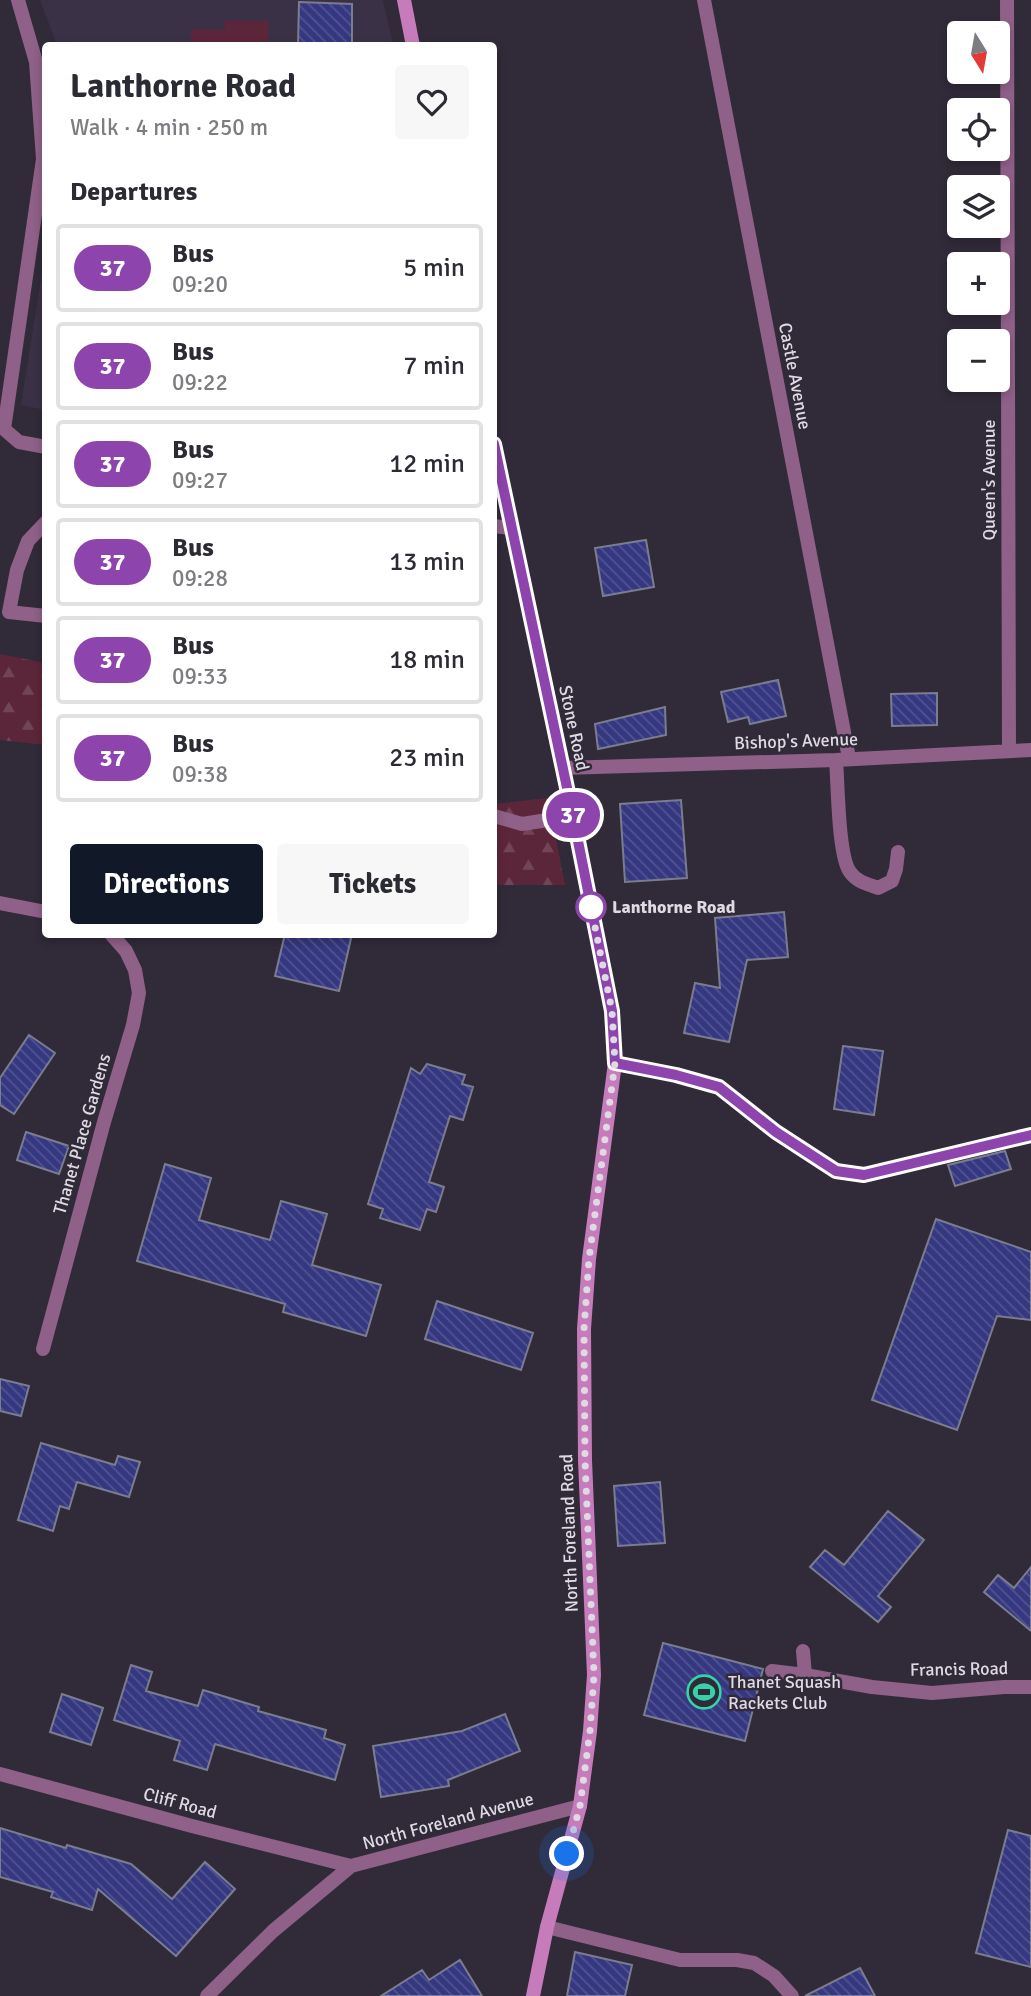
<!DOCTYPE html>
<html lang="en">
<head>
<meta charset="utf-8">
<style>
	:root { --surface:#fff; --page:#f7f7f7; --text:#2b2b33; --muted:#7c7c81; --line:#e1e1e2; --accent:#111827 }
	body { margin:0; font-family:Signika,sans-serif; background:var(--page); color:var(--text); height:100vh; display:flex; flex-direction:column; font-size:26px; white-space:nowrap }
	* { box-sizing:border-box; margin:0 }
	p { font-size:23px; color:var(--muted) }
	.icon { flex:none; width:38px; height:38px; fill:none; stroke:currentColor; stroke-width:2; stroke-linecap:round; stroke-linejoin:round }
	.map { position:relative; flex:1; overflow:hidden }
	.details { position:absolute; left:42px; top:42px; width:455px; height:896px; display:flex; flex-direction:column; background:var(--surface); border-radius:7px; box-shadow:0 4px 10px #0003 }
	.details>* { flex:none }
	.badge { padding:0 14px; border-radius:23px; font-size:24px; line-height:46px }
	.needle { width:46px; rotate:169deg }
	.buttons { position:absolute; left:947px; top:21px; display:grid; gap:14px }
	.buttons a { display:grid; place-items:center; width:63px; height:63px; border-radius:7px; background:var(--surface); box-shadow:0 4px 10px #0003; font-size:35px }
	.you { position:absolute; width:35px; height:35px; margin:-18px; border:5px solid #fff; border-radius:50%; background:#1a73e8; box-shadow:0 0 0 10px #1a73e833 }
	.map>.badge { position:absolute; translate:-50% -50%; box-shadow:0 0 0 4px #fff }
	h2 { padding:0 28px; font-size:26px; line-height:63px }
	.round { display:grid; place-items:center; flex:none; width:74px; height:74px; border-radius:7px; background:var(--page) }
	.head { display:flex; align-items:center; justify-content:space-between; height:119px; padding:0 28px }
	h1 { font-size:33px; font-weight:700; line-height:52px }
	.primary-button { display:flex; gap:14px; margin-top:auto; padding:14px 28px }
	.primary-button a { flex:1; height:80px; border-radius:7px; background:var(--accent); color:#fff; font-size:28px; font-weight:700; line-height:80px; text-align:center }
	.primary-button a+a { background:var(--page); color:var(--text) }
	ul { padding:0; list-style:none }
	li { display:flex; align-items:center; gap:21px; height:88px; margin:0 14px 10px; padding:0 14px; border:4px solid var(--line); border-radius:7px }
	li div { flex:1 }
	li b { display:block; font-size:26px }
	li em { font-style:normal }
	li .badge { min-width:77px; font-weight:700; text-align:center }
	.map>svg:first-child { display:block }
	.built { fill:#3b3146 }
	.forest { fill:url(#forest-firs) }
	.pitch { fill:#5b2639 }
	.building { fill:url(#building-back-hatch); stroke:#7a7d8f; stroke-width:2 }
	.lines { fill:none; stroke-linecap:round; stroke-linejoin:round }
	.street { stroke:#8f6088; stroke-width:14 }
	.secondary { stroke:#c67cbb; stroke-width:14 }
	.line-casing { stroke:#fff; stroke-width:16 }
	.line { stroke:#8e44ad; stroke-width:10 }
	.walk { stroke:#dedae4; stroke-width:7; stroke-dasharray:0 12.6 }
	.stop-dot { fill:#fff; stroke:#8e44ad; stroke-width:3.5 }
	.labels { text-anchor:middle; stroke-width:5; stroke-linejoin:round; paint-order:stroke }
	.street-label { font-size:18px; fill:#dedae4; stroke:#312a39 }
	.stop-label { font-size:18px; font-weight:bold; fill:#dedae4; stroke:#312a39; text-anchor:start }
	.poi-label { font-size:18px; fill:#dedae4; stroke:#312a39; text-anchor:start }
</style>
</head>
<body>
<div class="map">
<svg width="1031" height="1996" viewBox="0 0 1031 1996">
	<defs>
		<pattern id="forest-firs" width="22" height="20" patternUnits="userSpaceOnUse" patternTransform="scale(1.75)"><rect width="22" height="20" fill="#5b2639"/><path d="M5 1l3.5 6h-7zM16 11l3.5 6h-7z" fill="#724556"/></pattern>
		<pattern id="building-back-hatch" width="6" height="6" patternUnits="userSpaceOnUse" patternTransform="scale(1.75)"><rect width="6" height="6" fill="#353780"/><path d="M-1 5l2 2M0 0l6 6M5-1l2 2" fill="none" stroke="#525392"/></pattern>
	</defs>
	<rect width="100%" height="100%" fill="#312a39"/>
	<path class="built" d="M40 0H383L393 45H57Z
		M45 254 46 410H45L21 405Z"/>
	<path class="forest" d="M0 654 45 663V745L0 740Z
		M548 798 565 885H494V804Z"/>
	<path class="pitch" d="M224 20 269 21 268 45H191V29L225 30Z"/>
	<path class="building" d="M299 2 352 4V46H298Z
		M646 540 654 587 603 596 595 548Z
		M778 680 786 716 750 724 748 717 728 722 721 692Z
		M937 693V725L892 726 891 694Z
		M665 707 666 735 598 749 595 724Z
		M681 800 687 878 625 882 620 804Z
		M784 912 788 957 747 960 729 1042 684 1033 695 983 720 988 715 918Z
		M285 934H352L339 991 275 976Z
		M29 1035 55 1053 14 1114 0 1105V1078Z
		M843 1046 883 1051 874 1115 834 1109Z
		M427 1064 465 1075 462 1084 473 1087 463 1120 450 1116 429 1182 444 1187 436 1212 427 1209 420 1230 380 1218 383 1209 368 1204 411 1068 420 1074Z
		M26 1132 69 1146 59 1174 17 1160Z
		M1005 1151 1011 1169 955 1186 948 1165Z
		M165 1164 211 1178 199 1220 270 1240 281 1201 327 1214 312 1265 381 1285 366 1336 283 1312 285 1304 137 1261Z
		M936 1219 1031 1252V1320L997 1316 957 1430 872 1400Z
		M437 1301 533 1333 521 1370 425 1339Z
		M0 1379 29 1386 21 1416 0 1411Z
		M41 1443 115 1465 118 1456 140 1462 129 1497 77 1482 69 1509 60 1506 53 1531 18 1520Z
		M660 1482 665 1543 618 1546 614 1486Z
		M888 1511 924 1540 878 1596 891 1607 878 1622 810 1567 825 1550 844 1565Z
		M1031 1567V1631L984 1592 998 1575 1014 1588Z
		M663 1643 763 1669 745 1741 644 1715Z
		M131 1665 152 1672 146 1691 198 1706 203 1690 259 1707 258 1711 326 1730 324 1738 345 1745 335 1780 215 1744 207 1770 174 1760 180 1741 114 1720Z
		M62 1694 103 1708 91 1745 50 1732Z
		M505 1714 520 1751 448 1780 449 1786 381 1797 373 1746 462 1731Z
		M0 1828 66 1848 67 1845 131 1864 172 1899 205 1862 235 1889 176 1956 98 1889 92 1910 51 1897 53 1892 0 1877Z
		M1008 1830 1031 1836V1967L976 1953Z
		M575 1952 632 1965 625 1996H567Z
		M460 1960 482 1996H381L422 1970 429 1980Z
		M860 1968 875 1996H805Z"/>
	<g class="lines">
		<path class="street" d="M18 0 36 62 43 159 4 429 19 442 46 447
			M704 0 849 758
			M1007 0 1009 751
			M46 522 28 541 17 570 9 612 46 616
			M494 526 510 528
			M836 760C838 783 838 856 850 872 857 882 867 884 878 888L892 881 896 869 898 852
			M562 768 836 760 1031 750
			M494 816 522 824 573 816
			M0 903 46 912
			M43 1349 104 1122 133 1025 139 993 135 970 126 951 111 934
			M803 1651 805 1675
			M772 1671 805 1675 872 1687 932 1693 1004 1687H1031
			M0 1774 192 1826 351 1866
			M547 1927 680 1960H737L754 1963 774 1976 792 1996
			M207 1996 273 1931 351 1866 580 1806"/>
		<path class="secondary" d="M404 0 413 46
			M494 445 573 816 612 1011 615 1063 589 1259 584 1329 585 1460 594 1675 590 1731 580 1806 547 1927 533 1996
			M615 1063 676 1075 719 1087 776 1132 836 1171 864 1175 1031 1135"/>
	</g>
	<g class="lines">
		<defs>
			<path id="line" d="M494 444 573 816 612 1011 615 1063 676 1075 719 1087 776 1132 836 1171 864 1175 1031 1135"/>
		</defs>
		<use href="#line" class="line-casing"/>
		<use href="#line" class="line"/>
		<path class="walk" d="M567 1854 580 1806 590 1731 594 1675 585 1460 584 1329 589 1259 615 1063 612 1011 591 907"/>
	</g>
	<defs>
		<symbol id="stadium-ring" viewBox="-11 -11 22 22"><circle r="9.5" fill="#312a39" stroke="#32d4a8" stroke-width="1.5"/><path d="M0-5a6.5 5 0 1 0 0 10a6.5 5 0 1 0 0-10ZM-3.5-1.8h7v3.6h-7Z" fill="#32d4a8"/></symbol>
	</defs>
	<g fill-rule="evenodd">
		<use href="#stadium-ring" x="685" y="1673" width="38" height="38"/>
	</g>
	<circle class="stop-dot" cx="591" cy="907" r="14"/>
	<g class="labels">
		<g class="street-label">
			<text transform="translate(795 376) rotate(79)" y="6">Castle Avenue</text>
			<text transform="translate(989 480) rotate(-90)" y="6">Queen's Avenue</text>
			<text transform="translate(574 728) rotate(78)" y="6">Stone Road</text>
			<text transform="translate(796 741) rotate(-2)" y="6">Bishop's Avenue</text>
			<text transform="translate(82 1134) rotate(-74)" y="6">Thanet Place Gardens</text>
			<text transform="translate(569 1533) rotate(-92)" y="6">North Foreland Road</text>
			<text transform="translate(959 1669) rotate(-1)" y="6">Francis Road</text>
			<text transform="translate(180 1803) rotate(15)" y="6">Cliff Road</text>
			<text transform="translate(448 1821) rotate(-15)" y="6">North Foreland Avenue</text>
		</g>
		<g class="stop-label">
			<text x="612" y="913">Lanthorne Road</text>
		</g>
		<g class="poi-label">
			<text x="728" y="1688">Thanet Squash<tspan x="728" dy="21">Rackets Club</tspan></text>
		</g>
	</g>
</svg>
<div class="buttons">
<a><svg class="needle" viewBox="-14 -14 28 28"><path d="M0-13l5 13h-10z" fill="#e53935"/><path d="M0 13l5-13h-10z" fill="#7c7c81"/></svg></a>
<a><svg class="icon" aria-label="locate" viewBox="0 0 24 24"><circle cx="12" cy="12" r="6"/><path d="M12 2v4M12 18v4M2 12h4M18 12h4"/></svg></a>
<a><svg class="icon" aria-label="layers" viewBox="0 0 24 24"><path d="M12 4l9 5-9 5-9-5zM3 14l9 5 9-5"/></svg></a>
<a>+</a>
<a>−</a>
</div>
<div class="you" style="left:567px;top:1854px"></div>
<b class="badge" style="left:573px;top:815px;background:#8e44ad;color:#fff">37</b>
<section class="details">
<div class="head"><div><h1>Lanthorne Road</h1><p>Walk · 4 min · 250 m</p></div><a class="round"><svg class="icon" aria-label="heart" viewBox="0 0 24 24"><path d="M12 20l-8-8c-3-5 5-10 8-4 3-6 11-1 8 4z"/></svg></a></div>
<h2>Departures</h2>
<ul>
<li><span class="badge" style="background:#8e44ad;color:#fff">37</span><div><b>Bus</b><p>09:20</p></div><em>5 min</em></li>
<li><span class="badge" style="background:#8e44ad;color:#fff">37</span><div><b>Bus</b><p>09:22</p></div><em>7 min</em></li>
<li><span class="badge" style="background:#8e44ad;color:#fff">37</span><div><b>Bus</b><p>09:27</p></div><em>12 min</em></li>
<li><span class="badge" style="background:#8e44ad;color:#fff">37</span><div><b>Bus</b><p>09:28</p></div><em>13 min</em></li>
<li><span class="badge" style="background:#8e44ad;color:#fff">37</span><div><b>Bus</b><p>09:33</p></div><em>18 min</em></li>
<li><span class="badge" style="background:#8e44ad;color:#fff">37</span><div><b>Bus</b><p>09:38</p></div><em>23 min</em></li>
</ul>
<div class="primary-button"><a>Directions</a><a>Tickets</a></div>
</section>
</div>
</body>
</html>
